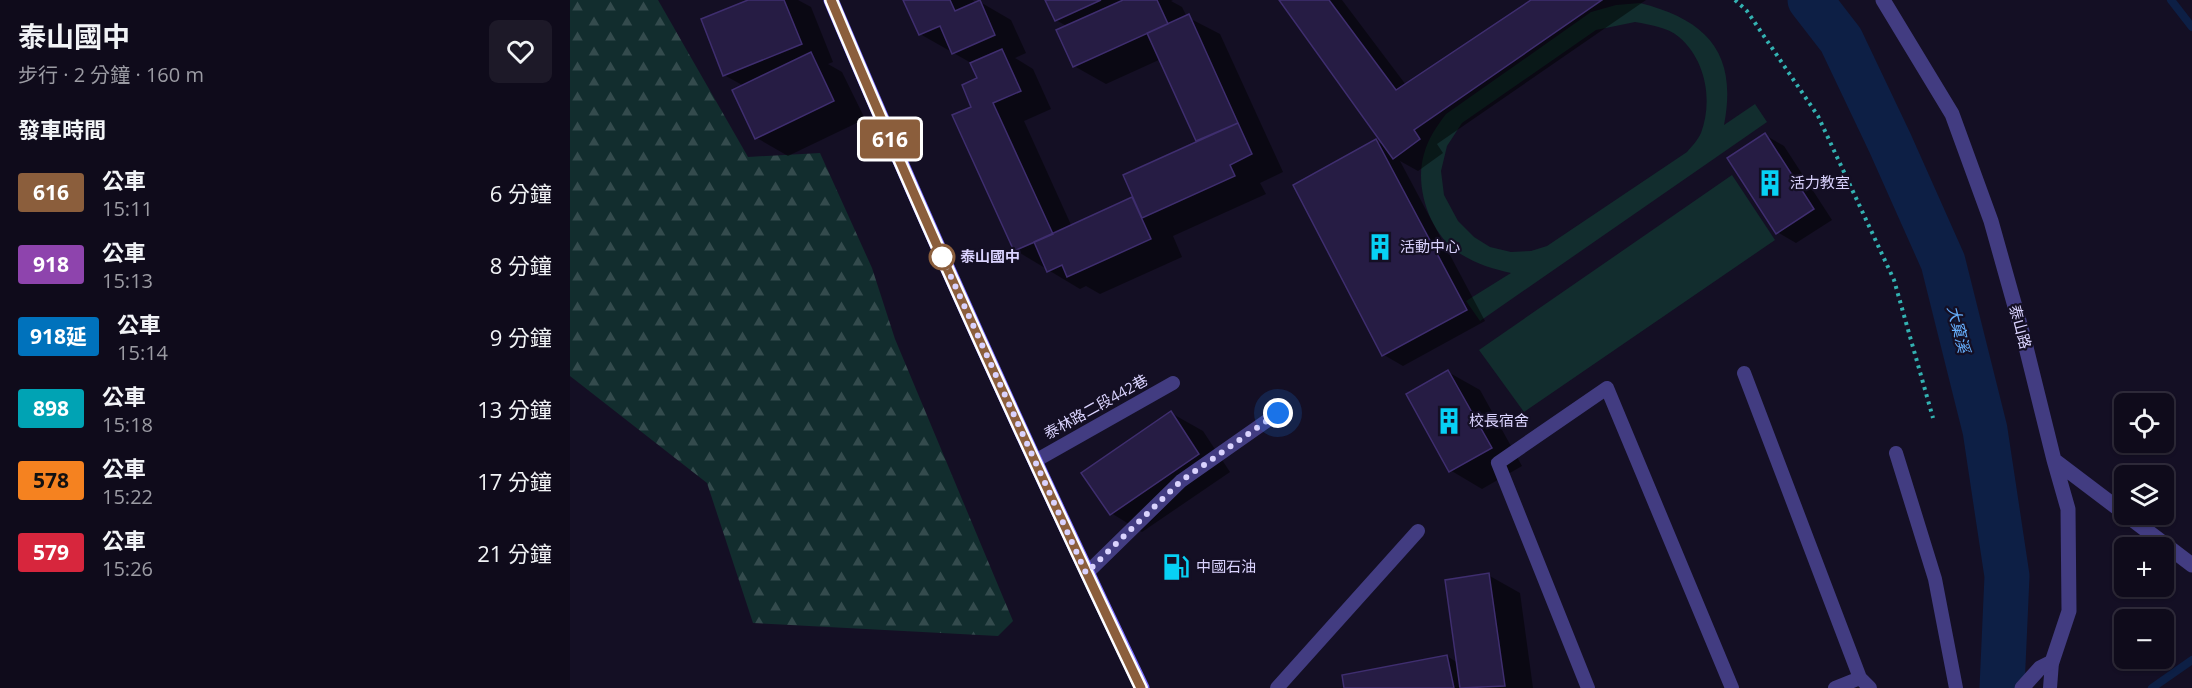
<!DOCTYPE html>
<html lang="zh-TW">
<head>
<meta charset="utf-8">
<style>
	:root { --surface:#0f0b1b; --page:#1d1928; --text:#f1f3f6; --muted:#9b9ba3; --line:#2f2b3a }
	body { margin:0; font-family:"Open Sans","Noto Sans TC",sans-serif; background:var(--page); color:var(--text); height:100vh; display:flex; flex-direction:column; font-size:22px; white-space:nowrap }
	* { box-sizing:border-box; margin:0 }
	p { font-size:20px; color:var(--muted) }
	.icon { flex:none; width:33px; height:33px; fill:none; stroke:currentColor; stroke-width:2; stroke-linecap:round; stroke-linejoin:round }
	.map { position:relative; flex:1; overflow:hidden }
	.sheet { display:flex; flex-direction:column; background:var(--surface); width:570px }
	.sheet>* { flex:none }
	.badge { padding:0 12px; border-radius:4px; font-size:21px; line-height:39px }
	.tools { position:absolute; left:1544px; top:393px; display:grid; gap:12px }
	.tools a { display:grid; place-items:center; width:60px; height:60px; border-radius:9px; background:var(--surface); box-shadow:0 2px 4px #0004,0 0 0 2px var(--line); font-size:30px }
	.you { position:absolute; width:30px; height:30px; margin:-15px; border:4px solid #fff; border-radius:50%; background:#1a73e8; box-shadow:0 0 0 9px #1a73e833 }
	.map>.badge { position:absolute; translate:-50% -50%; box-shadow:0 0 0 3px #fff }
	h2 { padding:0 18px; font-size:22px; line-height:54px }
	.round { display:grid; place-items:center; flex:none; width:63px; height:63px; border-radius:9px; background:var(--page) }
	.headline { display:flex; align-items:center; justify-content:space-between; height:102px; padding:0 18px }
	h1 { font-size:28px; font-weight:700; line-height:45px }
	ul { padding:0; list-style:none }
	li { display:flex; align-items:center; gap:18px; height:72px; padding:0 18px }
	li div { flex:1 }
	li b { display:block; font-size:22px }
	li em { font-style:normal }
	li .badge { min-width:66px; font-weight:700; text-align:center }
	main { display:flex; flex:1; min-height:0 }
	.map>svg:first-child { display:block }
	.forest { fill:url(#forest-firs) }
	.park { fill:#122d2e; fill-rule:evenodd }
	.shadow { fill:#0007 }
	.lines { fill:none; stroke-linecap:round; stroke-linejoin:round }
	.stream { stroke:#0d1f45; stroke-width:8 }
	.river { stroke:#0d1f45; stroke-width:45 }
	.building { fill:#261c44; stroke:#3f2e6f; stroke-width:1.5 }
	.path { stroke:#33b2b2; stroke-width:4; stroke-dasharray:3 4.5; stroke-linecap:butt }
	.lane { stroke:#423c81; stroke-width:14 }
	.street { stroke:#423c81; stroke-width:15 }
	.secondary { stroke:#796dfb; stroke-width:15 }
	.line-casing { stroke:#fff; stroke-width:14 }
	.line { stroke:#8b5e3c; stroke-width:9 }
	.walk { stroke:#dad3fe; stroke-width:6; stroke-dasharray:0 10.8 }
	.stop-dot { fill:#fff; stroke:#8b5e3c; stroke-width:3 }
	.labels { text-anchor:middle; stroke-width:4.5; stroke-linejoin:round; paint-order:stroke }
	.poi-label { font-size:15px; fill:#dad3fe; stroke:#140f24; text-anchor:start }
	.stop-label { font-size:15px; font-weight:bold; fill:#dad3fe; stroke:#140f24; text-anchor:start }
	.street-label { font-size:15px; fill:#dad3fe; stroke:#140f24 }
	.water-label { font-size:16px; font-style:italic; fill:#65adfa; stroke:#140f24 }
</style>
</head>
<body>
<main>
<section class="sheet">
<div class="headline"><div><h1>泰山國中</h1><p>步行 · 2 分鐘 · 160 m</p></div><a class="round"><svg class="icon" aria-label="heart" viewBox="0 0 24 24"><path d="M12 20l-8-8c-3-5 5-10 8-4 3-6 11-1 8 4z"/></svg></a></div>
<h2>發車時間</h2>
<ul>
<li><span class="badge" style="background:#8b5e3c;color:#fff">616</span><div><b>公車</b><p>15:11</p></div><em>6 分鐘</em></li>
<li><span class="badge" style="background:#8e44ad;color:#fff">918</span><div><b>公車</b><p>15:13</p></div><em>8 分鐘</em></li>
<li><span class="badge" style="background:#0072bc;color:#fff">918延</span><div><b>公車</b><p>15:14</p></div><em>9 分鐘</em></li>
<li><span class="badge" style="background:#00a3b4;color:#fff">898</span><div><b>公車</b><p>15:18</p></div><em>13 分鐘</em></li>
<li><span class="badge" style="background:#f58220;color:#111">578</span><div><b>公車</b><p>15:22</p></div><em>17 分鐘</em></li>
<li><span class="badge" style="background:#d7263d;color:#fff">579</span><div><b>公車</b><p>15:26</p></div><em>21 分鐘</em></li>
</ul>
</section>
<div class="map">
<svg width="1622" height="688" viewBox="0 0 1622 688">
	<defs>
		<pattern id="forest-firs" width="22" height="20" patternUnits="userSpaceOnUse" patternTransform="scale(1.5)"><rect width="22" height="20" fill="#122d2e"/><path d="M5 1l3.5 6h-7zM16 11l3.5 6h-7z" fill="#344b4d"/></pattern>
	</defs>
	<rect width="100%" height="100%" fill="#140f24"/>
	<path class="forest" d="M0 0H88L178 157 250 153 302 268 325 339 443 621 428 636 183 623 137 483 0 376Z"/>
	<path class="park" d="M1070 3C1137 20 1168 53 1154 125L1185 104 1197 122 910 321 896 301 941 273C923 269 906 264 889 253 860 234 844 187 854 154 858 139 866 127 876 114L1021 12 1046 5ZM1065 22C1081 25 1097 27 1109 37 1136 60 1143 101 1131 133 1128 140 1122 146 1117 152L977 246 961 251 941 252 920 247 904 237 888 221 874 195 871 171 877 146 892 123 1026 30Z
		M1162 175 1205 240 954 412 909 350Z"/>
	<path class="shadow" d="M182 0H228L241 7 263 62 258 64 272 72 295 119 218 156 187 138 174 86 154 75Z
		M335 0H403L405 4 410 2 441 20 456 53 445 58 463 69 481 109 454 121 502 227 564 198 628 142 591 59 536 84 504 66 498 27 486 20 477 0H603L601 1 612 7 617 17 650 34 713 172 690 183 696 194 603 236 612 257 530 294 516 286 510 289 445 250 403 107 409 78 403 64 350 34Z
		M711 0H772L836 85 964 0H1076L867 144 873 153 848 171 830 161 915 321 833 366 814 355 806 141 817 147Z
		M1195 135 1214 146 1262 220 1226 243 1207 232Z
		M878 372 910 390 952 466 912 489 880 470Z
		M601 413 633 431 660 472 572 532 541 513Z
		M918 575 950 593 963 688H776L877 656 888 663Z"/>
	<g class="lines">
		<path class="stream" d="M1601 0 1622 27
			M1582 688 1622 660"/>
		<path class="river" d="M1240 0 1271 40 1320 143 1373 262 1415 430 1437 576 1432 688"/>
	</g>
	<path class="building" d="M178 0H214L232 44 153 76 131 19Z
		M333 0H380L385 11 410 0 425 35 382 54 370 26 349 35Z
		M475 0H531L485 21Z
		M553 0H587L598 24 503 67 486 30Z
		M709 0H759L826 90 961 0H1032L844 130 850 139 823 159Z
		M619 14 668 123 626 141 577 33Z
		M432 49 451 91 423 103 483 234 444 251 382 115 401 107 392 85 407 78 400 63Z
		M241 52 264 101 185 139 162 90Z
		M668 123 682 154 660 165 665 176 572 218 553 175Z
		M1195 133 1244 209 1206 234 1157 158Z
		M806 139 897 310 812 356 723 185Z
		M562 197 581 239 497 277 492 265 477 272 464 242Z
		M878 370 922 448 879 472 836 394Z
		M601 411 629 454 540 515 511 473Z
		M919 573 935 686 890 688 875 580Z
		M877 655 884 688H774L772 675Z"/>
	<g class="lines">
		<path class="path" d="M1165 0 1177 11 1248 116 1324 280 1363 418"/>
		<path class="lane" d="M1174 373 1290 678
			M1326 453 1365 579 1386 688
			M465 461 603 383
			M517 573 611 481 708 413
			M707 688 848 531
			M1018 688 928 463 1037 388 1162 688
			M1265 688 1290 678 1300 688
			M1480 688 1482 662"/>
		<path class="street" d="M1313 0 1382 114 1421 221 1453 335 1484 460 1498 509 1499 611 1482 662 1470 668 1452 688
			M1484 460 1554 513
			M1555 514 1622 565"/>
		<path class="secondary" d="M261 0C359 232 463 461 572 688"/>
	</g>
	<g class="lines">
		<defs>
			<path id="line" d="M261 0C358 232 463 461 571 688"/>
		</defs>
		<use href="#line" class="line-casing"/>
		<use href="#line" class="line"/>
		<path class="walk" d="M372 257 516 573 611 481 708 413"/>
	</g>
	<defs>
		<symbol id="building-bare" viewBox="-9 -9 18 18"><path d="M-4-6H4V6H1V3H-1V6H-4ZM-2.5-4.3h1.7v1.8h-1.7ZM.8-4.3h1.7v1.8H.8ZM-2.5-1h1.7V.8h-1.7ZM.8-1h1.7V.8H.8Z" fill="#07d1f5" stroke="#140f24" stroke-width="2.5" paint-order="stroke"/></symbol>
		<symbol id="fuel-bare" viewBox="-9 -9 18 18"><path d="M-5.5-6h7V0h2V4h1.3V-2.5L3-4.5l.8-.8L6-3V5H2.5V1h-1V6h-7ZM-4.2-4.7v3.2H.2V-4.7Z" fill="#07d1f5" stroke="#140f24" stroke-width="2.5" paint-order="stroke"/></symbol>
	</defs>
	<g fill-rule="evenodd">
		<use href="#building-bare" x="1181" y="164" width="38" height="38"/>
		<use href="#building-bare" x="791" y="228" width="38" height="38"/>
		<use href="#building-bare" x="860" y="402" width="38" height="38"/>
		<use href="#fuel-bare" x="587" y="548" width="38" height="38"/>
	</g>
	<circle class="stop-dot" cx="372" cy="257" r="12"/>
	<g class="labels">
		<g class="poi-label">
			<text x="1220" y="188">活力教室</text>
			<text x="830" y="252">活動中心</text>
			<text x="899" y="426">校長宿舍</text>
			<text x="626" y="572">中國石油</text>
		</g>
		<g class="stop-label">
			<text x="390" y="262">泰山國中</text>
		</g>
		<g class="street-label">
			<text transform="translate(1450 327) rotate(75)" y="5">泰山路</text>
			<text transform="translate(526 407) rotate(-29)" y="5">泰林路二段442巷</text>
		</g>
		<g class="water-label">
			<text transform="translate(1389 329) rotate(76)" y="6">大窠溪</text>
		</g>
	</g>
</svg>
<div class="tools">
<a><svg class="icon" aria-label="locate" viewBox="0 0 24 24"><circle cx="12" cy="12" r="6"/><path d="M12 2v4M12 18v4M2 12h4M18 12h4"/></svg></a>
<a><svg class="icon" aria-label="layers" viewBox="0 0 24 24"><path d="M12 4l9 5-9 5-9-5zM3 14l9 5 9-5"/></svg></a>
<a>+</a>
<a>−</a>
</div>
<div class="you" style="left:708px;top:413px"></div>
<b class="badge" style="left:320px;top:139px;background:#8b5e3c;color:#fff">616</b>
</div>
</main>
</body>
</html>
